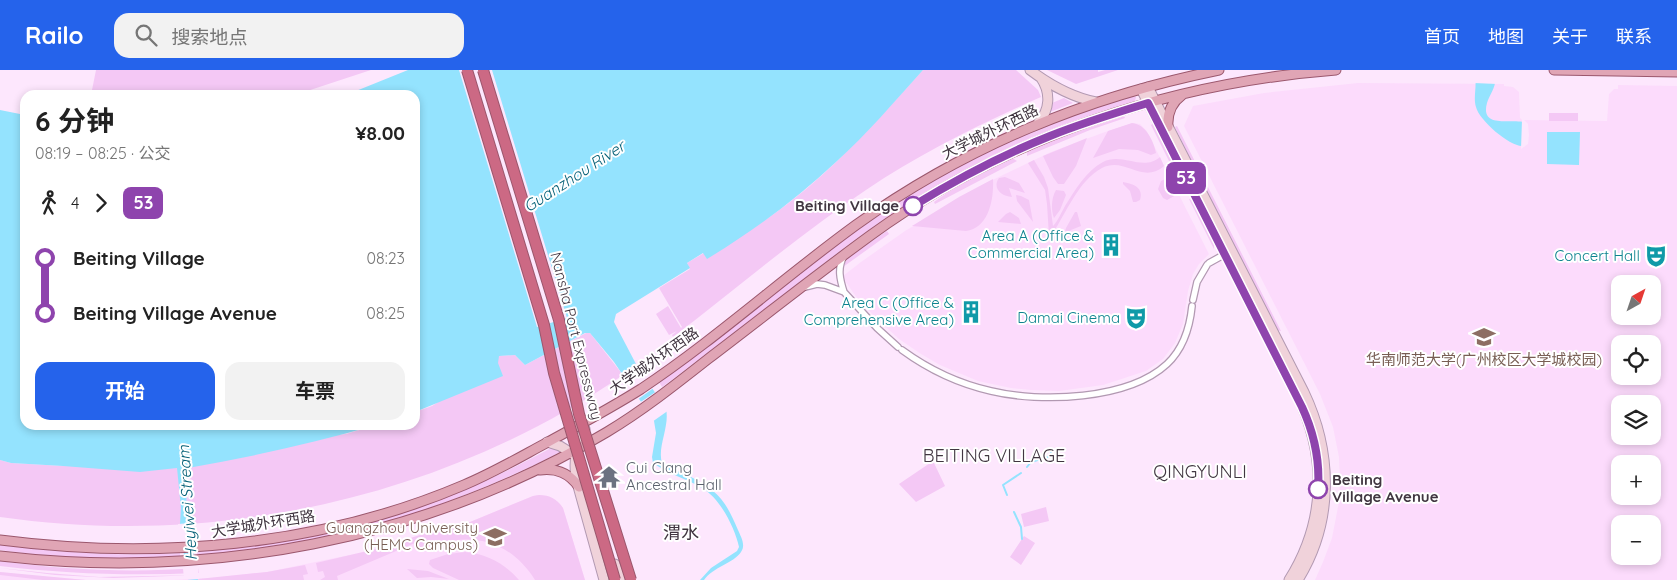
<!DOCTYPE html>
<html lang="zh">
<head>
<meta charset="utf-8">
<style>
	:root { --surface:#fff; --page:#f2f2f2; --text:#222; --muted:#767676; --accent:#2563eb }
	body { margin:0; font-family:Quicksand,"Noto Sans SC",sans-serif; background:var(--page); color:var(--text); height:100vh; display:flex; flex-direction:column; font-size:19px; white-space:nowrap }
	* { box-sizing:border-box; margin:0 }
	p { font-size:16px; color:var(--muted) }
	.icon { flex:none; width:28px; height:28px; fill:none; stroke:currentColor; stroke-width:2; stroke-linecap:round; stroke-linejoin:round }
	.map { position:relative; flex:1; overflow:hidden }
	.panel { position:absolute; left:20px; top:20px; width:400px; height:340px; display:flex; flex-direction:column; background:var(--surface); border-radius:15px; box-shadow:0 2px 8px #0003 }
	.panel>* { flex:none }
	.badge { padding:0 10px; border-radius:8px; font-size:18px; line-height:32px }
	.needle { width:32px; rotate:40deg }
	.buttons { position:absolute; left:1611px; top:205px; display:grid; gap:10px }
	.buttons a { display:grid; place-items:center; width:50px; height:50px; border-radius:10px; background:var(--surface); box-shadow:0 2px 8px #0003; font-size:25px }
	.map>.badge { position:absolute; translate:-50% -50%; box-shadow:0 0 0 2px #fff }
	.legs { display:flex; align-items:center; gap:8px; height:55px; padding:0 15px; font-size:16px }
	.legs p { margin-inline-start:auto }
	.head { display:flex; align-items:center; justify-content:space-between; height:85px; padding:0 15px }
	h1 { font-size:28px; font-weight:700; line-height:38px }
	.cta { display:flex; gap:10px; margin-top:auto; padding:10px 15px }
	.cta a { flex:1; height:58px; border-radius:15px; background:var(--accent); color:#fff; font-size:20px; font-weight:700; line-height:58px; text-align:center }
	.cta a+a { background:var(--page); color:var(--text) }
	ul { padding:0 15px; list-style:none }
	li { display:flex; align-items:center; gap:18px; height:55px; font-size:19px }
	li i { display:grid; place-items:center; width:8px; height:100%; margin:0 6px; background:currentColor }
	li i::after { content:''; width:12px; height:12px; margin:-6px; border:4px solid; border-radius:50%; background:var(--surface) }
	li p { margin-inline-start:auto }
	li:first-child i { background:linear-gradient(#0000 50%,currentColor 0) }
	li:last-child i { background:linear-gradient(currentColor 50%,#0000 0) }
	header { display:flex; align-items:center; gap:30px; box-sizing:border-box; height:70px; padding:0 25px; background:var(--accent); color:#fff }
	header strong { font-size:24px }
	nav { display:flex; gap:28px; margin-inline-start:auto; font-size:18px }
	.search { width:350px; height:45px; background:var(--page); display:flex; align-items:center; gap:12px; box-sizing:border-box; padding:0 18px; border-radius:15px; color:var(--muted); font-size:19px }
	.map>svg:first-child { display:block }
	.built { fill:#fcdbfc; fill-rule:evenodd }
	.green { fill:#f4c8f5 }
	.water { fill:#94e3fe }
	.pier { fill:#fde7fd }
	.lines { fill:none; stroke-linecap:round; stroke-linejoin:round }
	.stream { stroke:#94e3fe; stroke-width:2 }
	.street-casing { stroke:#b299b2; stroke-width:8 }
	.secondary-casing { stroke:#b299b2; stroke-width:11 }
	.primary-casing { stroke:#9b576d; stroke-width:11 }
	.street { stroke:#fff; stroke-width:5.5 }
	.secondary { stroke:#f0d2da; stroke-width:9 }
	.primary { stroke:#e0a5b5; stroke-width:9 }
	.highway-bridge-casing { stroke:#9b576d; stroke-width:12; stroke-linecap:butt }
	.highway-bridge { stroke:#cc6984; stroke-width:10 }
	.line-1-casing { stroke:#fff; stroke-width:11 }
	.line-1 { stroke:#8e44ad; stroke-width:8 }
	.stop-1-dot { fill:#fff; stroke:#8e44ad; stroke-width:2.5 }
	.labels { text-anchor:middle; stroke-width:4; stroke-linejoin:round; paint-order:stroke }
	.street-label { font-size:15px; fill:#413641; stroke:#fff }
	.stop-label { font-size:15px; font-weight:bold; fill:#413641; stroke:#fff; text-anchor:end }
	.culture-label { font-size:15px; fill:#0d838f; stroke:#fff; text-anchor:end }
	.education-label { font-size:15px; fill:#785e54; stroke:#fff }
	.worship-label { font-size:15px; fill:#5b616d; stroke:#fff; text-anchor:start }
	.water-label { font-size:16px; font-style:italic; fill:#035f76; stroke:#fff }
	.quarter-label { font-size:18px; fill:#413641; stroke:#fff }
</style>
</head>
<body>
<header>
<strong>Railo</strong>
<div class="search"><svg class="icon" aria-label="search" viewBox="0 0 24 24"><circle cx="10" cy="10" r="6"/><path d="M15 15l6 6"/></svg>搜索地点</div>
<nav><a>首页</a><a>地图</a><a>关于</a><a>联系</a></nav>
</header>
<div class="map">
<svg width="1677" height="510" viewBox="0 0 1677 510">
	<rect width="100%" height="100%" fill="#fde7fd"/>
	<path class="built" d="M1358 13 1504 14V16L1513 17 1519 22 1520 48 1522 50 1607 51 1609 24 1614 19H1618V15L1677 16V510H1315L1323 492 1332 468 1339 432 1340 410 1339 387 1333 357 1320 324 1184 56 1193 36 1264 23ZM1620 214H1652V246H1620ZM1620 274H1652V306H1620ZM1620 334H1652V366H1620ZM1620 394H1652V426H1620ZM1620 454H1652V486H1620Z
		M1133 53 1140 54 1146 60 1209 184 1199 194 1193 204 1188 221 1183 254 1175 273 1163 289 1146 301 1103 315 1059 321 1031 320 1011 318 978 311 940 295 921 284 899 269 876 248 857 228 843 208V206L861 192 905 161 982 115 1051 82 1105 62Z
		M539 425 550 427 558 432 563 438 585 510H174L211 508 267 502 359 483 412 469 445 457 470 452 533 426Z
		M0 502 34 506 86 510H0Z"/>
	<path class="green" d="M96 0H371L295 25H91Z
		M923 0H1016L1038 20 1041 27C980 54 921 83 866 120 799 165 737 218 673 267L672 265 677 261 669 265 656 244 668 236 681 258 682 257 659 218 690 199 687 193 704 183 707 188C733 171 761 154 786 135 838 96 880 47 923 0Z
		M1047 0H1098V2L1105 0H1118L1076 14Z
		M1133 26 1136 27 1135 31C1059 53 987 84 920 126 877 152 837 183 797 214 756 246 715 277 673 309L662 317 659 312C739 254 813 188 896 134 969 86 1049 50 1133 26Z
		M1064 28 1073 33 1050 42 1052 33Z
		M1549 43H1578V51H1549Z
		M1124 46 1125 48 1090 60 1027 86V81L1060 67Z
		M1132 53C1146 54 1154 72 1156 83L1151 85 1138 80 1119 79 1093 88 1108 61Z
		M1154 53 1186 115 1184 121 1151 55Z
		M1177 56 1281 261 1276 260 1200 110 1175 57Z
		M1087 68 1076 96 1064 114H1058L1053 107 1043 86Z
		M1160 87 1164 96C1142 115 1125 86 1102 98 1079 110 1066 143 1053 163L1051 166H1049L1047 134 1045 120 1028 93 1034 90 1044 107 1048 118 1053 156C1058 151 1061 143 1065 136 1075 120 1086 101 1103 92 1122 82 1143 102 1160 87Z
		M1012 88 1017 91 935 134 934 132 958 115Z
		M1005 107 1019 113 1025 123 1009 118 1012 127C1001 126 992 118 999 108Z
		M993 109C994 129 989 158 966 161L912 156 959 127Z
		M1165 109H1171L1178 124 1167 130 1163 128 1158 119 1161 111Z
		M1123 112C1133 114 1144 117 1140 130L1136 132H1133L1130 121 1123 114Z
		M1056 120 1064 121 1066 125 1060 140 1054 148C1051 141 1051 128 1056 120Z
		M1016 125 1021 126 1029 130 1033 152 1017 131Z
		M1189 129 1193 130 1214 170V179Z
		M1010 142 1019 148 1021 154 998 152 1006 144Z
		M1075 142H1077L1081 156 1071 160 1063 168 1066 158Z
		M887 161 889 164 843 197 848 187Z
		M586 263H590L623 305C442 429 216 478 0 447V390L11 393 63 396 346 364 376 355H415V342L432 336 498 293V286L515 285 525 295Z
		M556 375 566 379C487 420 404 451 317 470 279 478 236 482 197 487V482C326 470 443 439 556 375Z
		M933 391 945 416 916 432 899 414Z
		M539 425C550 425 557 429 563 438L585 510H535C507 466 465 461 419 480L415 473 337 506 338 510H320L325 507 323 501 318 502 316 493 376 479 445 457 470 452 533 426Z
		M1046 437 1049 451 1024 457 1021 444Z
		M1024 466 1035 473 1021 495 1010 487Z
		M0 475C59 482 120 487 180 483V488C119 489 60 489 0 480Z
		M465 482C487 484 504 493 519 510H459L433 498 429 494 430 490 448 484Z
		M0 491C66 500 132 503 198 498L199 503C132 506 66 504 0 496Z
		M305 495 308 504 303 505 304 510H198V509L267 502Z
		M0 498 47 503 99 507 199 505 113 508 55 505Z
		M407 499 428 501 449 509 431 507 417 508Z
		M0 502 86 510H43L0 505Z"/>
	<path class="water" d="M408 0H923C895 31 867 64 836 92 797 129 753 161 707 189L703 183 687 193 690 198 616 244 614 252 636 294 666 339C670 356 657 377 662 393 670 398 679 402 687 405 717 420 725 429 738 460 741 467 746 475 741 482 734 493 713 497 704 510H700L711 498 737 481 739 477C735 458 720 428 702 418 687 409 668 404 653 393L652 387 656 363 654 351 614 292 590 263H585L525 295 515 285 499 286 498 293 503 306 415 342V25H346Z
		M1475 6 1495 13C1494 20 1489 26 1487 33 1480 58 1510 49 1523 52L1522 76C1509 76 1479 50 1476 37 1473 28 1477 17 1475 6Z
		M0 40 25 45V355H376C314 373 251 387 188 398L186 438 198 510 187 509 180 454 181 438 177 398 140 402 63 396 11 393 0 390Z
		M1547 62H1580L1579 95 1547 94Z"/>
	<path class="pier" d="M459 0H492L567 248 537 257Z
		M1470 0H1492L1497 14 1474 13Z
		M1522 50H1524L1528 54 1529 65 1528 74 1521 79Z
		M638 292 655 317 637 330 620 305Z
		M657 321 669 340 652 352 639 333Z
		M192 453 197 482 181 483 178 454Z
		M197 487 199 509H184L182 488Z"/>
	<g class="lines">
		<path class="stream" d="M1027 397 1031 392 1051 386V382
			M1007 425 1003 415 1021 403
			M1014 442 1021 457 1022 469"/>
		<defs>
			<path id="street" d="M1209 193 1227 183
				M805 217 817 214 825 215 844 222 877 258 898 277
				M844 222C840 210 837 198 844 186
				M1193 230 1197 212 1207 195
				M902 280C928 299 960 314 991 321 1041 333 1128 330 1167 294 1183 279 1190 256 1192 236"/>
			<path id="secondary" d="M1030 0C1050 15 1071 27 1096 32
				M1148 17 1304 322C1333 383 1334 452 1298 510
				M1141 19 1297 325C1327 387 1326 451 1289 510
				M1038 53C1050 40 1051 23 1041 8
				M585 359C577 379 573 386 576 409L604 510
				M547 372 560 376 576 386
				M615 494 621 510"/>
			<path id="primary" d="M1554 0 1677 2
				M1168 57C1167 44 1171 33 1182 25
				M540 400C557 398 569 403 579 417
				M0 470C155 490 319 477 464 415 493 403 520 387 548 372 579 355 611 338 641 319 716 269 783 208 856 155 967 76 1086 27 1219 0
				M0 486C209 510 425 471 607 362 642 341 675 315 708 289 762 248 816 205 871 165 1006 67 1170 13 1336 0"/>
		</defs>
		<use href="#street" class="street-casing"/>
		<use href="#secondary" class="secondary-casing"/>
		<use href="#primary" class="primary-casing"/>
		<use href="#street" class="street"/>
		<use href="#secondary" class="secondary"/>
		<use href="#primary" class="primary"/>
		<defs>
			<path id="highway-bridge" d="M467 0 544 255 554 303 615 510
				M483 0 559 250 579 344 631 510"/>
		</defs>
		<use href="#highway-bridge" class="highway-bridge-casing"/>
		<use href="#highway-bridge" class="highway-bridge"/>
	</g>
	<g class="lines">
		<defs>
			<path id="line-1" d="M913 136C957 109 1002 85 1050 66 1082 53 1115 43 1148 33L1302 337C1314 363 1320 391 1318 419"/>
		</defs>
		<use href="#line-1" class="line-1-casing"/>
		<use href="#line-1" class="line-1"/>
	</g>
	<defs>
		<symbol id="building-bare" viewBox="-9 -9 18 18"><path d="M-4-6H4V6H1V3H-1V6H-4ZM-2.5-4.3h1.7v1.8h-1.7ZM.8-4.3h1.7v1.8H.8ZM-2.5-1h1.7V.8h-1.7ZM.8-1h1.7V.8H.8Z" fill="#0f9aa8" stroke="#fff" stroke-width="2.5" paint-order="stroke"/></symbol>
		<symbol id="theatre-bare" viewBox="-9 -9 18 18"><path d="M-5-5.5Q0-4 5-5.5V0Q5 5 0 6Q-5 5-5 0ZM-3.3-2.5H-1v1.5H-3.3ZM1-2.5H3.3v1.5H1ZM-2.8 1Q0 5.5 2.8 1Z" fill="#0f9aa8" stroke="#fff" stroke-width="2.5" paint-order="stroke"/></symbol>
		<symbol id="university-bare" viewBox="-9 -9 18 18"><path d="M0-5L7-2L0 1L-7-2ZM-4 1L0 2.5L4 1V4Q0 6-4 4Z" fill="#8d6e63" stroke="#fff" stroke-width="2.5" paint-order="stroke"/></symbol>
		<symbol id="temple-bare" viewBox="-9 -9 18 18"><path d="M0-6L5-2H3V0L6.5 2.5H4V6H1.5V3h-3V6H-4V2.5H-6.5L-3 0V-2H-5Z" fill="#6b7280" stroke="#fff" stroke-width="2.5" paint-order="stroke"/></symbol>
	</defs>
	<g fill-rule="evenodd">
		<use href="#building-bare" x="1095" y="159" width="32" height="32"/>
		<use href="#theatre-bare" x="1640" y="170" width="32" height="32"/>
		<use href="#building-bare" x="955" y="226" width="32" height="32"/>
		<use href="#theatre-bare" x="1120" y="232" width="32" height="32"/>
		<use href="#university-bare" x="1468" y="251" width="32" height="32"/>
		<use href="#temple-bare" x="593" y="391" width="32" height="32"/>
		<use href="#university-bare" x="479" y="451" width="32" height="32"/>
	</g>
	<g class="stop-1-dot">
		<circle cx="913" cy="136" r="9"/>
		<circle cx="1318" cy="419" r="9"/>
	</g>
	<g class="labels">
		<g class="street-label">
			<text transform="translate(990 62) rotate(-26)" y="5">大学城外环西路</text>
			<text transform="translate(576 266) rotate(76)" y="5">Nansha Port Expressway</text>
			<text transform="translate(654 291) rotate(-35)" y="5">大学城外环西路</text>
			<text transform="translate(263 454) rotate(-9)" y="5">大学城外环西路</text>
		</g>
		<g class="stop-label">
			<text x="899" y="141">Beiting Village</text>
			<text x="1332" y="415" text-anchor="start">Beiting<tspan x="1332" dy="17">Village Avenue</tspan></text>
		</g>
		<g class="culture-label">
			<text x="1094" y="171">Area A (Office &amp;<tspan x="1094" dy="17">Commercial Area)</tspan></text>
			<text x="1640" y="191">Concert Hall</text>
			<text x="954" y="238">Area C (Office &amp;<tspan x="954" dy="17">Comprehensive Area)</tspan></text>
			<text x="1120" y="253">Damai Cinema</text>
		</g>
		<g class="education-label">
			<text x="1484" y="295">华南师范大学(广州校区大学城校园)</text>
			<text x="478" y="463" text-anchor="end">Guangzhou University<tspan x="478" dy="17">(HEMC Campus)</tspan></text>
		</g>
		<g class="worship-label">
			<text x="626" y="403">Cui Clang<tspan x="626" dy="17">Ancestral Hall</tspan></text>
		</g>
		<g class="water-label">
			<text transform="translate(574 106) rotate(-33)" y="6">Guanzhou River</text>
			<text transform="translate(187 433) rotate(-94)" y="6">Heyiwei Stream</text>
		</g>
		<g class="quarter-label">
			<text x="994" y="392">BEITING VILLAGE</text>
			<text x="1200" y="408">QINGYUNLI</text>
			<text x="681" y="469">渭水</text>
		</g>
	</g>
</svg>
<div class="buttons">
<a><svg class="needle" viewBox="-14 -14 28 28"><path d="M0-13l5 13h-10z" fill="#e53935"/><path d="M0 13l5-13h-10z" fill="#767676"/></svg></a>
<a><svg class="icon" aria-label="locate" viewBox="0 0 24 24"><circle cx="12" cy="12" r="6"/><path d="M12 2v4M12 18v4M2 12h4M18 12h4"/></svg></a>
<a><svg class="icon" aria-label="layers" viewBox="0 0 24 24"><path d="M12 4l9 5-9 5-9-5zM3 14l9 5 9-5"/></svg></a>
<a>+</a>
<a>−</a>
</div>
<b class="badge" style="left:1186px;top:108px;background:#8e44ad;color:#fff">53</b>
<section class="panel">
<div class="head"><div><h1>6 分钟</h1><p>08:19 – 08:25 · 公交</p></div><b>¥8.00</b></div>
<div class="legs"><svg class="icon" aria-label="walk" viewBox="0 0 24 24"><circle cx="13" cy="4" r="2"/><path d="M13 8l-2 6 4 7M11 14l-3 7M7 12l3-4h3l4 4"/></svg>4<svg class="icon" aria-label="forward" viewBox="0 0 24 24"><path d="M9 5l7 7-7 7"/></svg><b class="badge" style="background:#8e44ad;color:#fff">53</b></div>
<ul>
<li><i style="color:#8e44ad"></i><b>Beiting Village</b><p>08:23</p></li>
<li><i style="color:#8e44ad"></i><b>Beiting Village Avenue</b><p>08:25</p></li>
</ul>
<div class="cta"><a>开始</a><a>车票</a></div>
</section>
</div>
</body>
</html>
